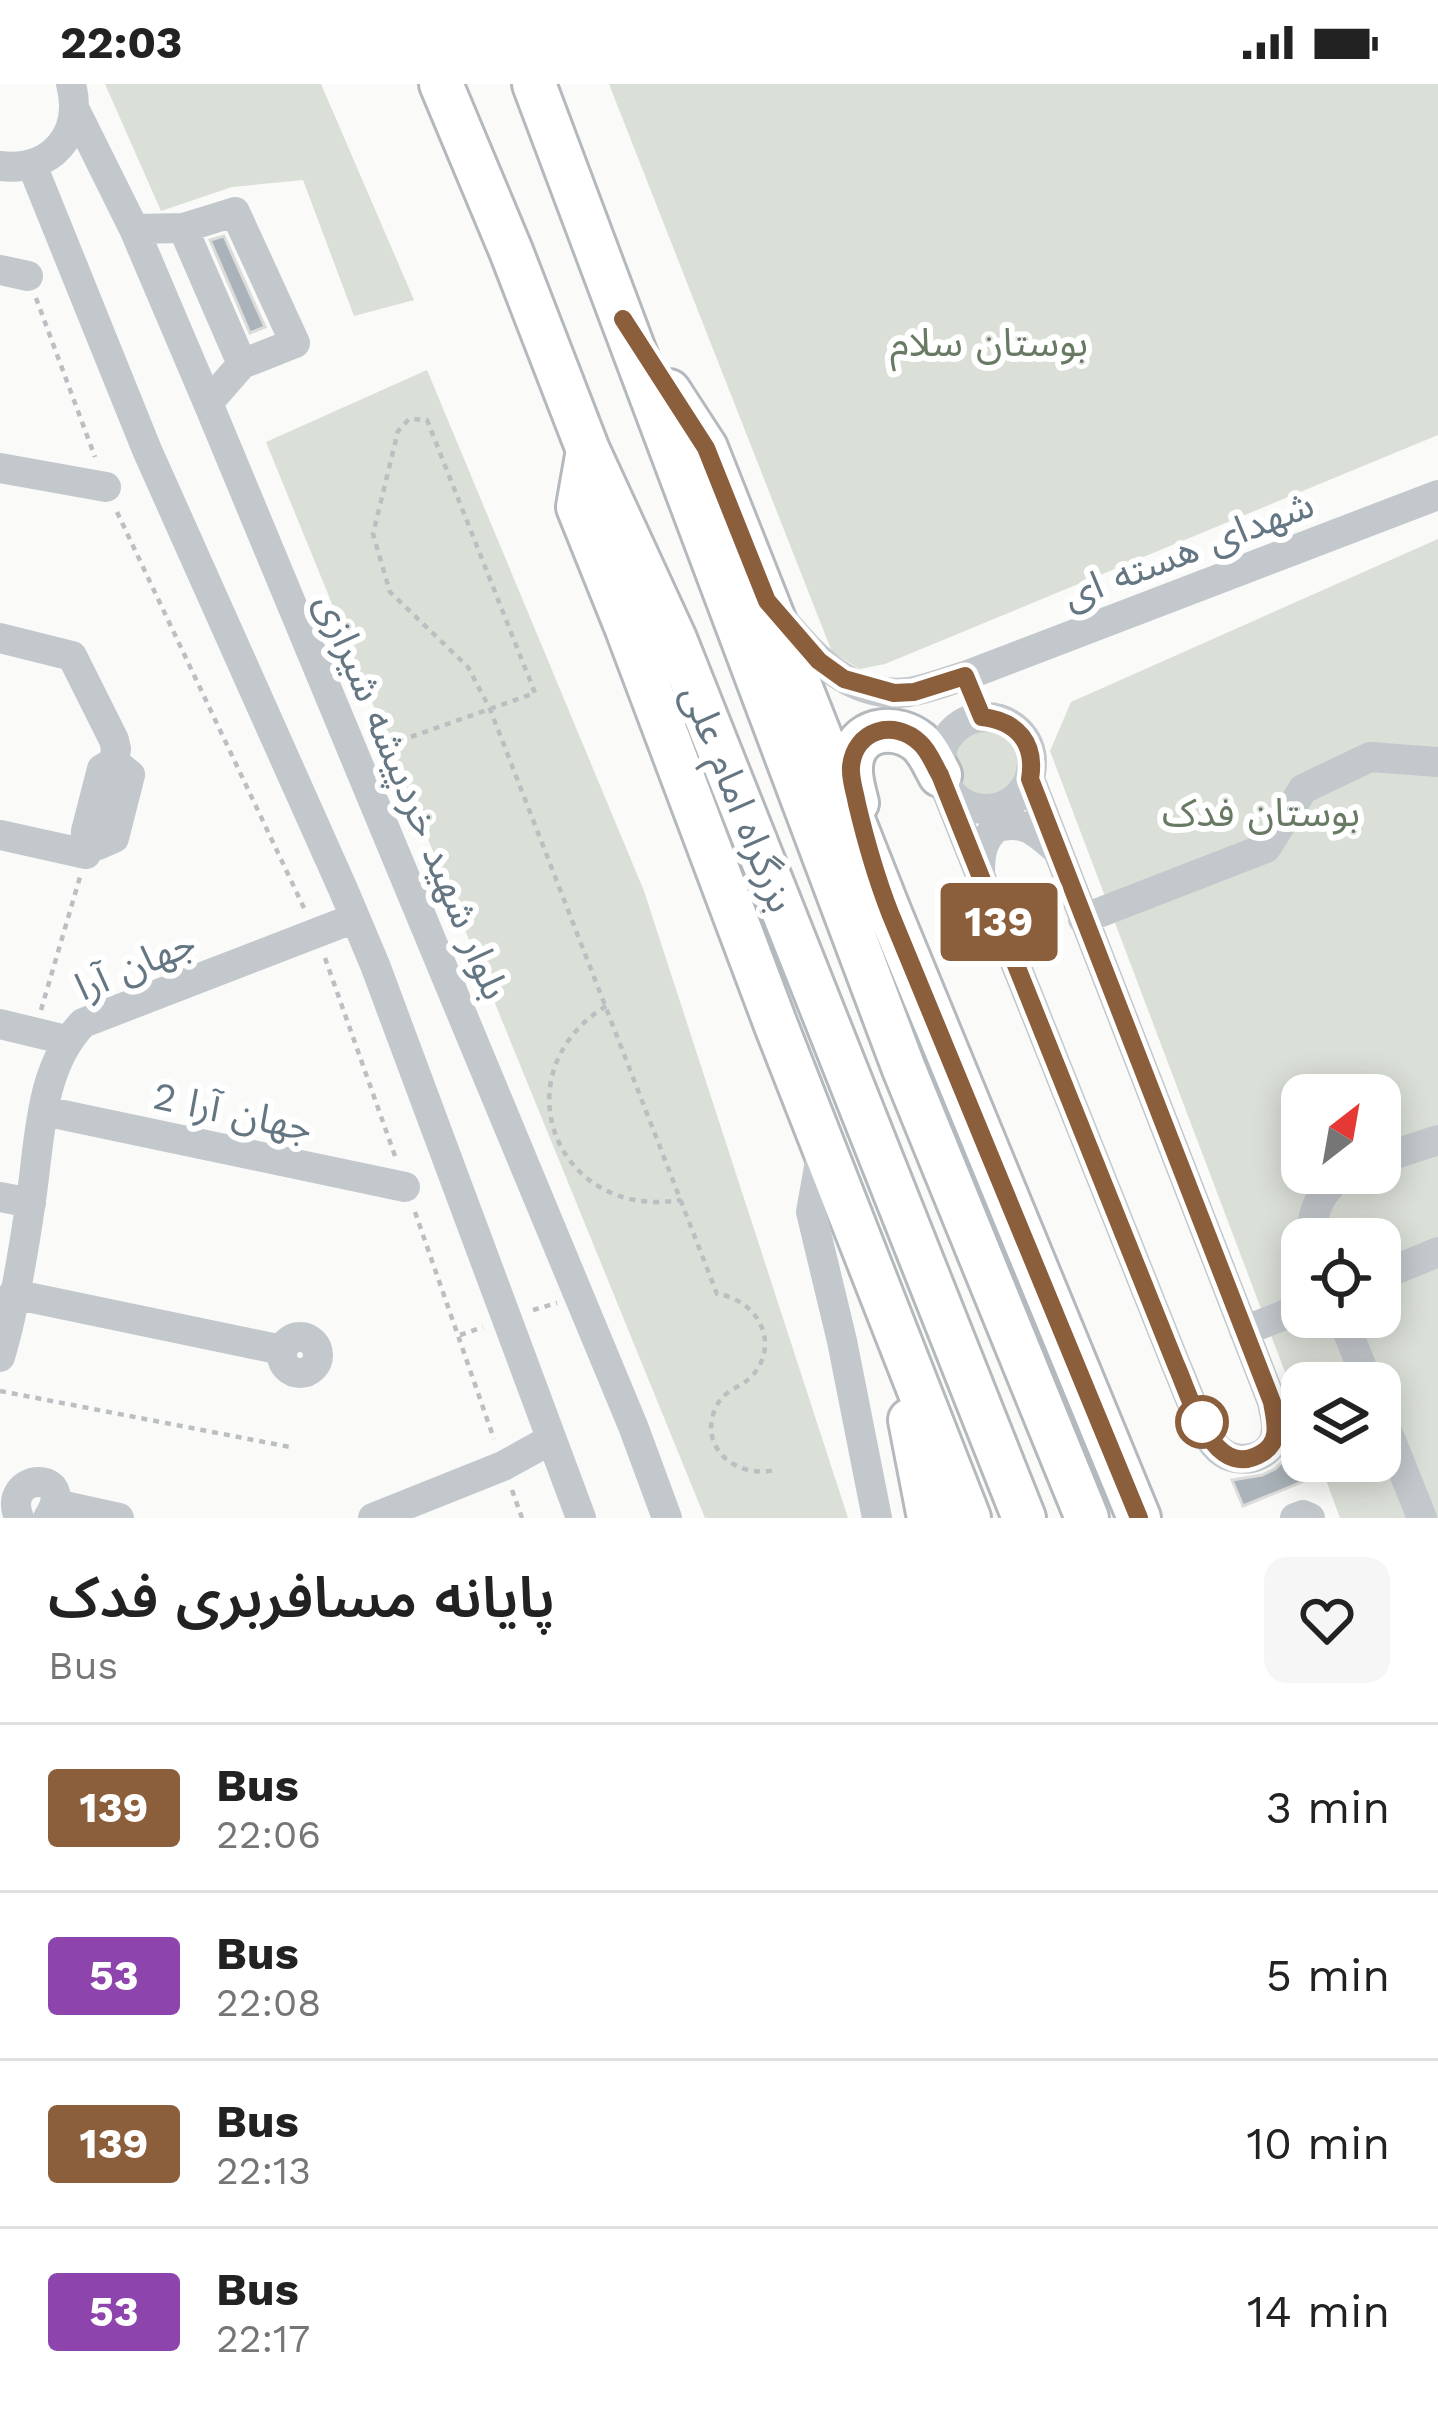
<!DOCTYPE html>
<html lang="en">
<head>
<meta charset="utf-8">
<style>
	:root { --surface:#fff; --page:#f6f6f6; --text:#222; --muted:#767676; --line:#e0e0e0 }
	body { margin:0; font-family:"Work Sans","Noto Sans Arabic",sans-serif; background:var(--page); color:var(--text); height:100vh; display:flex; flex-direction:column; font-size:45px; white-space:nowrap }
	* { box-sizing:border-box; margin:0 }
	p { font-size:39px; color:var(--muted) }
	.icon { flex:none; width:66px; height:66px; fill:none; stroke:currentColor; stroke-width:2; stroke-linecap:round; stroke-linejoin:round }
	.map { position:relative; height:1434px; overflow:hidden }
	.drawer { display:flex; flex-direction:column; background:var(--surface); flex:1 }
	.drawer>* { flex:none }
	.badge { padding:0 24px; border-radius:9px; font-size:42px; line-height:78px }
	.needle { width:78px; rotate:31deg }
	.tools { position:absolute; left:1281px; top:990px; display:grid; gap:24px }
	.tools a { display:grid; place-items:center; width:120px; height:120px; border-radius:24px; background:var(--surface); box-shadow:0 6px 30px #0003; font-size:60px }
	.map>.badge { position:absolute; translate:-50% -50%; box-shadow:0 0 0 6px #fff }
	.round { display:grid; place-items:center; flex:none; width:126px; height:126px; border-radius:24px; background:var(--page) }
	.summary { display:flex; align-items:center; justify-content:space-between; height:204px; padding:0 48px }
	h1 { font-size:57px; font-weight:600; line-height:90px }
	ul { padding:0; list-style:none }
	li { display:flex; align-items:center; gap:36px; height:168px; padding:0 48px; border-top:3px solid var(--line) }
	li div { flex:1 }
	li b { display:block; font-size:45px }
	li em { font-style:normal }
	li .badge { min-width:132px; font-weight:700; text-align:center }
	.status { display:flex; justify-content:space-between; align-items:center; height:84px; padding:0 60px; background:var(--surface); direction:ltr }
	.status svg { height:33px; fill:currentColor }
	.map>svg:first-child { display:block }
	.green { fill:#dadfd7; fill-rule:evenodd }
	.building { fill:#aab3b9; stroke:#dcdcda; stroke-width:3 }
	.lines { fill:none; stroke-linecap:round; stroke-linejoin:round }
	.highway-casing { stroke:#b4b9bd; stroke-width:48 }
	.path { stroke:#bbbfc2; stroke-width:4.5; stroke-dasharray:6 6; stroke-linecap:butt }
	.minor { stroke:#c3c8cc; stroke-width:30 }
	.highway { stroke:#fff; stroke-width:42 }
	.line-casing { stroke:#fff; stroke-width:27 }
	.line { stroke:#8b5e3c; stroke-width:18 }
	.stop-dot { fill:#fff; stroke:#8b5e3c; stroke-width:6 }
	.labels { text-anchor:middle; stroke-width:12; stroke-linejoin:round; paint-order:stroke }
	.park-label { font-size:39px; fill:#687a64; stroke:#fff }
	.street-label { font-size:39px; fill:#657683; stroke:#fff }
</style>
</head>
<body>
<div class="status"><b>22:03</b><svg viewBox="0 0 49 12"><path d="M0 12V9h3v3zM5 12V6h3v6zM10 12V3h3v9zM15 12V0h3v12zM26 1h20v11H26zM47 4h2v5h-2z"/></svg></div>
<div class="map">
<svg width="1438" height="1434" viewBox="0 0 1438 1434">
	<rect width="100%" height="100%" fill="#fafaf8"/>
	<path class="green" d="M105 0H321L414 216 354 232 303 96 232 103 161 127Z
		M609 0H1438V351L885 580 860 585 832 568Z
		M427 286 644 807 848 1434H705L266 358Z
		M1438 455V1434H1340L1319 1377H1380V1299H1302V1333L1050 667 1071 618ZM1302 1011H1380V1089H1302ZM1302 1155H1380V1233H1302Z
		M948 679a38 38 0 1 1 76 0a38 38 0 1 1-76 0Z"/>
	<path class="building" d="M224 152 265 243 250 249 210 156Z
		M1302 1367V1377L1351 1378 1243 1422 1232 1396 1262 1391 1275 1385 1286 1374Z"/>
	<g class="lines">
		<defs>
			<path id="highway" d="M441 0 511 167 588 366 675 555 1024 1434
				M534 0 904 985 1087 1434
				M669 307 706 364 890 829 1139 1434
				M588 366 578 423 627 545 777 944 969 1434
				M857 719C853 703 848 687 853 671 862 642 898 641 919 658 928 666 934 680 940 691
				M910 1336 929 1434"/>
		</defs>
		<use href="#highway" class="highway-casing"/>
		<path class="path" d="M36 214 95 373
			M117 428 304 824
			M377 665 535 609 427 336 409 335 398 347 373 450 390 508 468 583 490 625 717 1210C756 1215 782 1258 752 1292 741 1304 725 1305 717 1321 696 1362 735 1395 775 1386
			M325 874 395 1072
			M606 922C498 989 556 1137 681 1116
			M41 926 80 793
			M415 1128 494 1355
			M533 1226 557 1219
			M460 1251 483 1243
			M0 1307 290 1363
			M512 1406 522 1434"/>
		<path class="minor" d="M75 26 134 145 208 319 633 1342 667 1434
			M32 81 147 366 343 805 375 881 581 1434
			M0 82C52 88 84 50 71 0
			M183 144 242 280
			M134 145 183 144 235 128 295 259 242 280 208 319
			M0 186 28 192
			M0 384 106 403
			M781 534C815 574 850 615 909 608 928 605 947 597 965 592L1438 411
			M0 554 72 572 114 656 116 665 114 678
			M940 679a46 46 0 1 1 92 0a46 46 0 1 1-92 0Z
			M114 678 130 691 114 754 98 761 86 747 102 685Z
			M940 691 1176 1281C1187 1305 1200 1349 1219 1366 1238 1383 1275 1375 1276 1346 1277 1337 1273 1326 1272 1318L1030 695
			M0 751 86 770V747
			M980 789C980 769 982 756 997 743 1024 736 1036 747 1056 765
			M1083 835 1266 764 1303 705 1370 673 1438 678
			M0 940 66 956
			M44 1027 405 1103
			M823 1061 811 1128 842 1257 877 1434
			M1380 1075 1438 1056
			M0 1113 31 1119
			M1312 1155C1311 1126 1321 1106 1345 1089
			M1380 1192 1438 1168
			M13 1210 282 1266
			M1342 1233 1368 1299
			M1244 1247 1302 1224
			M282 1271a18 18 0 1 1 36 0a18 18 0 1 1-36 0Z
			M0 1273C14 1227 24 1164 31 1116 40 1057 39 984 83 939L355 834
			M1380 1329 1422 1434
			M55 1420 119 1434
			M19 1434C0 1387 80 1385 48 1434
			M373 1434 503 1382 550 1356
			M1295 1434 1303 1431 1310 1434"/>
		<use href="#highway" class="highway"/>
	</g>
	<g class="lines">
		<defs>
			<path id="line" d="M623 235 706 364 767 517 819 577 844 595 894 609 914 608 965 592 982 633C1018 637 1036 660 1030 695L1272 1318C1275 1337 1282 1357 1262 1369 1213 1399 1191 1314 1176 1281L940 691C934 681 929 667 920 659 894 634 854 646 851 683 850 695 855 708 857 720 866 758 876 793 890 829L1139 1434"/>
		</defs>
		<use href="#line" class="line-casing"/>
		<use href="#line" class="line"/>
	</g>
	<circle class="stop-dot" cx="1202" cy="1338" r="24"/>
	<g class="labels">
		<g class="park-label">
			<text x="989" y="272">بوستان سلام</text>
			<text x="1261" y="742">بوستان فدک</text>
		</g>
		<g class="street-label">
			<text transform="translate(1188 465) rotate(-21)" y="14">شهدای هسته ای</text>
			<text transform="translate(413 712) rotate(67)" y="14">بلوار شهید خردپیشه شیرازی</text>
			<text transform="translate(739 714) rotate(68)" y="14">بزرگراه امام علی</text>
			<text transform="translate(135 880) rotate(-23)" y="14">جهان آرا</text>
			<text transform="translate(233 1027) rotate(12)" y="14">جهان آرا 2</text>
		</g>
	</g>
</svg>
<div class="tools">
<a><svg class="needle" viewBox="-14 -14 28 28"><path d="M0-13l5 13h-10z" fill="#e53935"/><path d="M0 13l5-13h-10z" fill="#767676"/></svg></a>
<a><svg class="icon" aria-label="locate" viewBox="0 0 24 24"><circle cx="12" cy="12" r="6"/><path d="M12 2v4M12 18v4M2 12h4M18 12h4"/></svg></a>
<a><svg class="icon" aria-label="layers" viewBox="0 0 24 24"><path d="M12 4l9 5-9 5-9-5zM3 14l9 5 9-5"/></svg></a>
</div>
<b class="badge" style="left:999px;top:838px;background:#8b5e3c;color:#fff">139</b>
</div>
<section class="drawer">
<div class="summary"><div><h1>پایانه مسافربری فدک</h1><p>Bus</p></div><a class="round"><svg class="icon" aria-label="heart" viewBox="0 0 24 24"><path d="M12 20l-8-8c-3-5 5-10 8-4 3-6 11-1 8 4z"/></svg></a></div>
<ul>
<li><span class="badge" style="background:#8b5e3c;color:#fff">139</span><div><b>Bus</b><p>22:06</p></div><em>3 min</em></li>
<li><span class="badge" style="background:#8e44ad;color:#fff">53</span><div><b>Bus</b><p>22:08</p></div><em>5 min</em></li>
<li><span class="badge" style="background:#8b5e3c;color:#fff">139</span><div><b>Bus</b><p>22:13</p></div><em>10 min</em></li>
<li><span class="badge" style="background:#8e44ad;color:#fff">53</span><div><b>Bus</b><p>22:17</p></div><em>14 min</em></li>
</ul>
</section>
</body>
</html>
